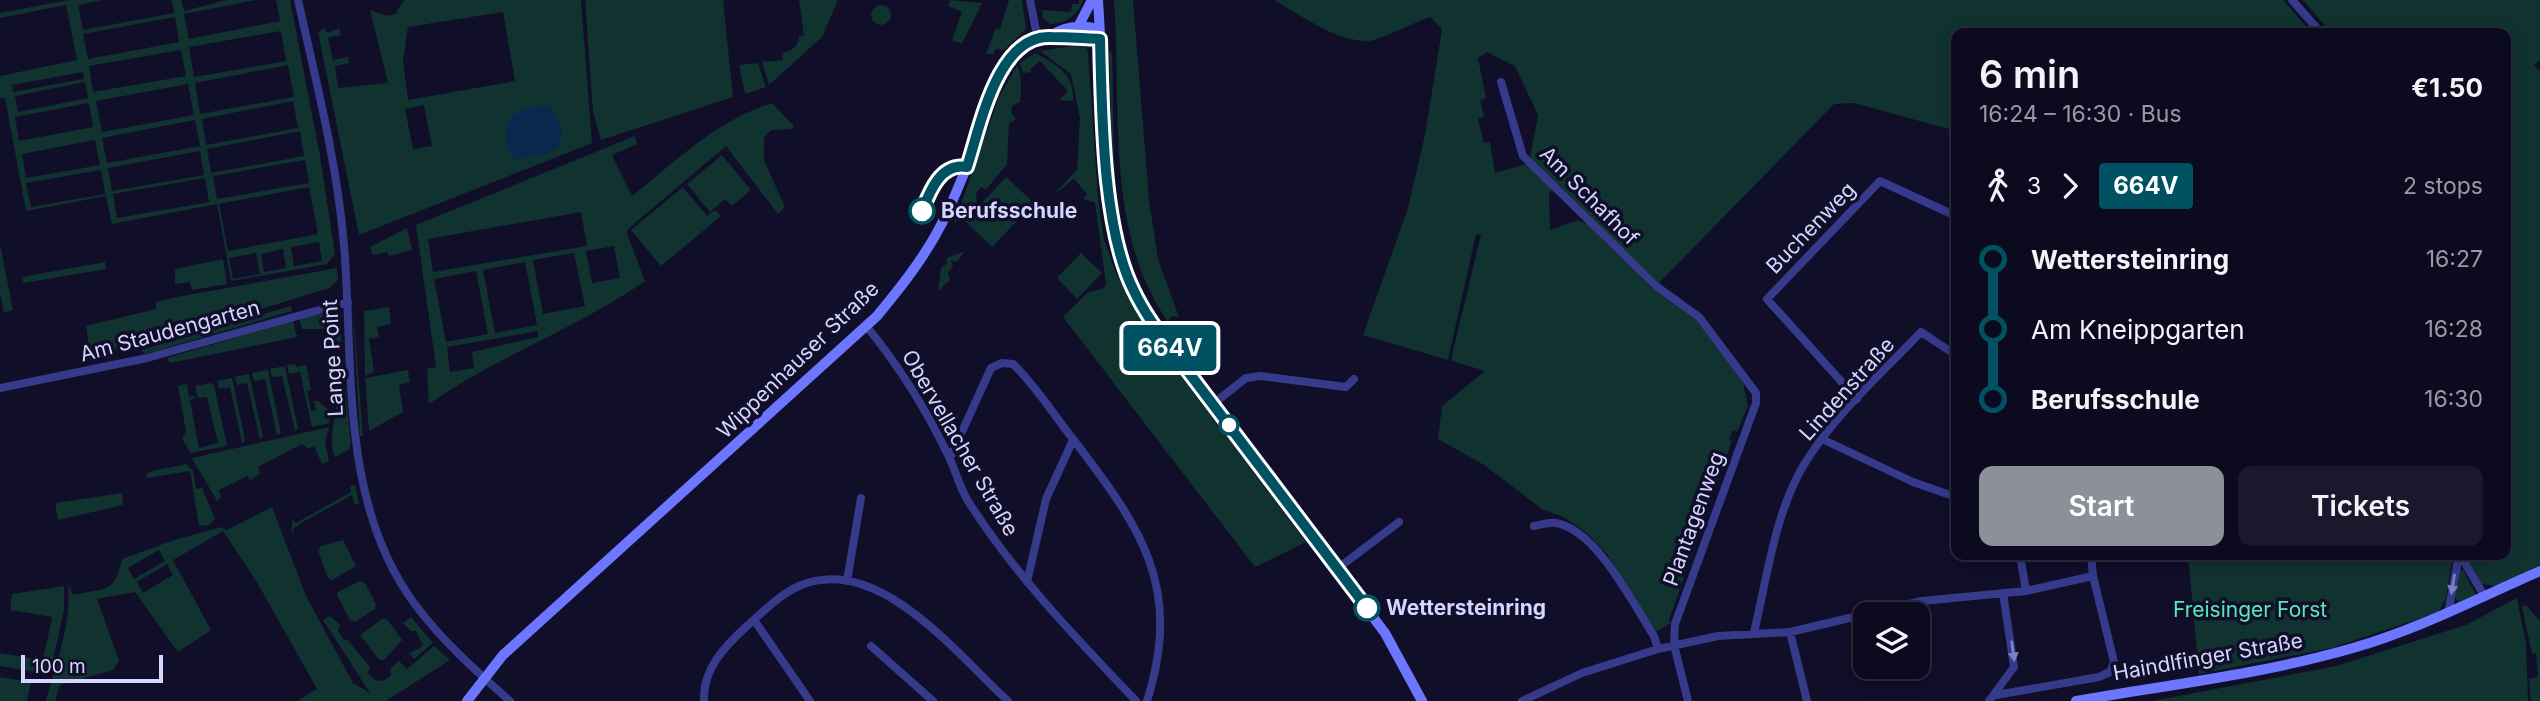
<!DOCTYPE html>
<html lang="en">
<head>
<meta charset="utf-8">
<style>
	:root { --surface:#0c0a1f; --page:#1a182c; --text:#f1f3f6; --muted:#9a9aa4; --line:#2c2b3d; --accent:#8c9099 }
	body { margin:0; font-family:Inter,sans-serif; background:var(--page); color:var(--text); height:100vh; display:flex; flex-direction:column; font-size:26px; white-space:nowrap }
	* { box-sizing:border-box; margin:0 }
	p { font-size:23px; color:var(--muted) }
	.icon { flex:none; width:38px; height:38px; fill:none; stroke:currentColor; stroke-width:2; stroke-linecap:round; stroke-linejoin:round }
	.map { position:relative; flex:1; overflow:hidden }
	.drawer { position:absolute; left:1951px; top:28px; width:560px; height:532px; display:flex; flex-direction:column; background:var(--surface); border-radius:14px; box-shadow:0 4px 18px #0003,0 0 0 2px var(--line) }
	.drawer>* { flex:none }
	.badge { padding:0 14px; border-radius:5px; font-size:24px; line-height:46px }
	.fabs { position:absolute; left:1853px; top:602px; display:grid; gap:14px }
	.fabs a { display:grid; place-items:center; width:77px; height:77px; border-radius:14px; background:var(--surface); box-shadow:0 4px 18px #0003,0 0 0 2px var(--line); font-size:35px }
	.scale { position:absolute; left:21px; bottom:18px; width:142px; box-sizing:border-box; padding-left:7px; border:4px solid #d6d5ff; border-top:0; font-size:19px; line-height:24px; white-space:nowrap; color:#d6d5ff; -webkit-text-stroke:5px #100e29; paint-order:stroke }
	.map>.badge { position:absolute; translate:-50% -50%; box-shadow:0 0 0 4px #fff }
	.legs { display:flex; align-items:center; gap:10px; height:77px; padding:0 28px; font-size:23px }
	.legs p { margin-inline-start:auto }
	.headline { display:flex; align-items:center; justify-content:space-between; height:119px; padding:0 28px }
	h1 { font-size:38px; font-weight:600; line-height:52px }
	.button { display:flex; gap:14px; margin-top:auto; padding:14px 28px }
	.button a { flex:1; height:80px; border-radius:14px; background:var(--accent); color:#fff; font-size:28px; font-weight:600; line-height:80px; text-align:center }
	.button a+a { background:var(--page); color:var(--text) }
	ul { padding:0 28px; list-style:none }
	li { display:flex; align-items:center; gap:24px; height:70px; font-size:26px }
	li i { display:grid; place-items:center; width:10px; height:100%; margin:0 9px; background:currentColor }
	li i::after { content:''; width:18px; height:18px; margin:-9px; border:5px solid; border-radius:50%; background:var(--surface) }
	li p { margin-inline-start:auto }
	li:first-child i { background:linear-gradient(#0000 50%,currentColor 0) }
	li:last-child i { background:linear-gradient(currentColor 50%,#0000 0) }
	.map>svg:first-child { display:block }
	.green { fill:#10332f; fill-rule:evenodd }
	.water { fill:#08284d }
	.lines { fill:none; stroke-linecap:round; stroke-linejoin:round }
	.street { stroke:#353a8b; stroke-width:8 }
	.secondary { stroke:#6c76ff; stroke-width:10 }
	.oneway { fill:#7d80bf }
	.line-1-casing { stroke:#fff; stroke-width:16 }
	.line-1 { stroke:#005262; stroke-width:10 }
	.stop-1-dot { fill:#fff; stroke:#005262; stroke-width:3.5 }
	.labels { text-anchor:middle; stroke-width:7; stroke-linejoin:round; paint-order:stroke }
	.street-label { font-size:21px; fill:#d6d5ff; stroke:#100e29 }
	.stop-label { font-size:21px; font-weight:bold; fill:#d6d5ff; stroke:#100e29; text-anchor:start }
	.park-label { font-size:21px; fill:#57e9b7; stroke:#100e29 }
</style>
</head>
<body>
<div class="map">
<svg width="2540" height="701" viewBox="0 0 2540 701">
	<rect width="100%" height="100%" fill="#100e29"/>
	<path class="green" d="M69 0H103L78 5 83 30 174 13 172 0H181L184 11 227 0H256L184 14 189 39 280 21 276 0H290L320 156 335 254 327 264 231 281 217 204 112 224 106 196 26 211 5 98H0V76L77 60 66 5 0 18V13ZM175 17 179 42 88 59 83 34ZM281 31 286 61 194 77 189 47ZM181 50 186 76 93 92 89 66ZM288 65 294 97 200 114 195 83ZM83 72 84 79 13 92 12 85ZM85 82 88 98 18 112 15 96ZM188 84 194 115 102 132 96 101ZM293 101 298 128 206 145 202 119ZM89 103 93 127 19 141 15 117ZM195 120 200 146 107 163 102 138ZM300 131 304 156 211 173 207 149ZM95 140 100 165 26 178 22 154ZM200 151 204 175 112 191 108 168ZM305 160 309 183 217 199 213 176ZM101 170 105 194 31 207 26 183ZM205 178 209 202 117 218 113 194ZM309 187 318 234 228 251 219 204ZM319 242 322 261 294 266 291 247ZM283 249 286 268 264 272 261 254ZM256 253 260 274 233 279 229 258Z
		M404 0H581L592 143 359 235 318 32 324 28 327 33 339 28 341 35 328 38 333 60 348 57 349 63 335 66 338 88 388 83 370 10 387 16 395 14ZM503 12 515 81 408 100 403 61 408 27ZM424 105 432 146 413 149 405 109Z
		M585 0H723L733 97 601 140 593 112Z
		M799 0H838L822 37 769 85 762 62 783 60 782 53C791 52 800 45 799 36L804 35Z
		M950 0 982 3 962 44 952 40 962 12 948 6Z
		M1009 0H1022L1026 29 1004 50 996 49 993 54H986L996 28 1000 29Z
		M1079 0H1083C1078 15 1066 24 1050 24L1043 18 1042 10 1071 12 1072 4H1079Z
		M1114 0H1133L1149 200 1158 259 1179 317 1171 316 1168 322C1104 230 1122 107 1114 0Z
		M1274 0H2283L2312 33H1956V131L1854 103 1834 104 1659 283H1655L1557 186 1549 194 1550 230 1578 220 1587 224 1652 288 1695 319 1742 378 1748 406 1737 432 1733 430 1729 439 1732 441 1669 620 1671 623 1655 632 1607 554 1587 533 1565 518 1542 509 1484 465 1438 439 1442 406 1485 371 1452 361V355L1481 235 1476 234 1448 360 1363 335 1408 208 1425 135 1442 29 1430 17C1418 21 1377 41 1369 41 1336 42 1301 15 1274 0ZM1487 52 1515 66 1538 115 1529 163 1495 173 1490 142 1484 143 1478 119 1484 117 1480 100 1486 98 1478 58Z
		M2303 0H2540V60L2534 65 2540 71V565L2495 586 2482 584 2464 555H2506V92L2512 91 2513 72 2506 75V33H2331Z
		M871 15a10 10 0 1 1 20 0a10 10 0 1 1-20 0Z
		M1073 46 1086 47 1088 52 1098 198 1104 240 1116 273 1153 339 1306 542 1255 567 1063 317 1087 293 1104 288 1106 284 1095 203 1083 199 1087 194 1074 179 1053 195 1077 170 1080 118 1071 74 1040 51Z
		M1109 52 1112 53C1115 126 1108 208 1135 277 1152 319 1187 356 1213 393 1200 384 1190 365 1180 352 1102 252 1114 171 1109 52Z
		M1035 53C1056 64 1075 74 1073 101L1059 100 1068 91 1040 61 1030 69 1032 72 1023 73 1020 63Z
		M1092 53 1113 251 1103 204Z
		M758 63 766 87 745 94 739 65Z
		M1017 66C1023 75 1021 92 1020 102L1012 106 1011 112 1016 119 1009 124 1007 164 986 190 981 187 976 193 977 203 954 223 999 97Z
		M772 103 794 126 792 129 771 130 764 138V160L785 207 778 214 726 146 628 229 627 234 645 281C576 329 497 356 429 404L427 369 436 367 416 225 635 136 637 144 612 155 632 196C676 161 717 120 772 103ZM581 212 587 246 433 272 428 239ZM614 246 620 278 592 283 586 251ZM574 253 585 306 543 314 533 260ZM525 262 537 325 495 333 483 270ZM476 271 488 334 446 342 434 279ZM538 331V337L472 352 474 368 450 372 447 347Z
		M722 155 751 190 732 206 725 199 710 212 687 184Z
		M1006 177 1034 203 992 247 965 221Z
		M683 187 707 216 715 210 721 216 661 266 631 230Z
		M407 228 412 250 389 256 387 252 373 255 370 247Z
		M0 244 13 310 4 313 0 293Z
		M965 251 957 262 951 260 953 266 948 273 950 280 938 291 941 268 947 263V258Z
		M1081 253 1102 273 1077 299 1057 278Z
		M223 259 227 284 192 290 190 282 175 284V269Z
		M105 262 106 269 23 283 22 277Z
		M337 268 338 280 329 288 190 331 90 356 86 326 156 309V302L177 297Z
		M352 297 363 436H360Z
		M291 306 292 311 146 354 141 350Z
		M389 307 391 324 377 327 379 337 369 339 374 371 365 376 364 311Z
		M326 313C340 315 342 330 341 342L336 341 324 329H302L299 318Z
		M293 321 297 337 170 363 167 358Z
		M295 364 296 367 306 365 311 390 307 391 311 411 316 410 314 401H318L331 412 329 423 312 427 300 372 289 374 287 365Z
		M285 366 298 429 295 431 282 376 272 377 270 369Z
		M268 370 281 433 277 435 265 379 254 381 252 373Z
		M408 370 410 382 399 385 403 412 369 431 365 378Z
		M249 374 263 437 260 439 247 383 237 385 235 377Z
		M232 378 245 440 242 443 230 387 219 389 217 381Z
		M211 383 214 385 227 446 191 453 182 439 186 431 178 386 187 384 189 397 195 396 196 398 190 400 199 448 218 443 207 397 198 398 195 386Z
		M345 386 351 444 348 450 335 457C326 437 340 413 335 388Z
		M329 427 325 443 329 461 322 464 314 446 308 449 302 444 258 467 260 474 250 480 248 476 219 490 221 498 217 501 192 458Z
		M186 464 193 471 196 489 202 488 215 519 209 525 199 526 190 471 146 478 148 472Z
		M355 484 359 504 355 505 352 495 301 523 293 529 294 533 291 531 293 519 296 523 351 492 350 487Z
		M122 493 123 505 58 520 55 503Z
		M272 507 306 596 353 683 370 693 323 620 330 616 340 625 338 631 344 640 347 639 370 667 368 673 375 680 383 681 391 675 390 669 399 661 407 669 434 646 450 660 386 701H297L317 689 258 584 223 531 173 560 211 630 178 652 135 592 97 599 119 661 113 670 60 685 55 701H46C56 663 72 623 68 584L73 595C107 587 114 595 122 559L174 540 221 527 227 530ZM159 550 165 561 134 579 128 568ZM167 564 173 575 143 593 137 582Z
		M343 540 356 566 332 580 328 578 318 551 321 546Z
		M2188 555H2453L2446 598 2439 612 2332 648 2199 674Z
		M2459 570H2463L2476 595 2459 602 2455 597Z
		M360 581 365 583 376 604 375 609 355 622 350 620 337 595 338 592Z
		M64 586V609L51 670 42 673 0 666V653L43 660 52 617 10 610 12 594Z
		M2517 598 2526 644 2528 701H2152L2336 666 2466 625Z
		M2526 605 2540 621V701H2531L2529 679 2538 676 2536 653 2532 654 2522 607Z
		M411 617 433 643 414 659 410 654 403 657 423 646 416 631H411L403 623Z
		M382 619H387L402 640 384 660H379L360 635Z
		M0 677 31 682 27 701H0Z"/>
	<path class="water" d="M548 105C561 118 566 133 557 150L516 160C505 152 500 123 515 114 523 109 538 106 548 105Z"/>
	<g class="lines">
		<path class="street" d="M298 0C316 81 337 162 344 245 354 364 339 501 414 603 441 640 476 671 510 701
			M1030 0 1038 40
			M2292 0 2321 33
			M1501 82 1523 156 1656 286 1699 317 1756 393V403L1675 624 1674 645 1688 701
			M867 327C899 366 927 411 949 457 956 472 960 488 968 501 1015 575 1076 638 1136 701
			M0 388 147 358 348 302
			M1857 399 1767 299 1880 181 1956 216
			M1213 404 1246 378 1261 376 1346 387 1354 379
			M1822 439 1913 482 1956 497
			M950 458 991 368 1002 363 1013 364C1036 386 1053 414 1073 439 1141 528 1183 586 1147 701
			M1534 526C1540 525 1550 522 1556 523 1597 530 1633 604 1654 636L1658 649
			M2020 555 2026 591
			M2091 555 2093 576
			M2460 555 2485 597
			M1337 569 1399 522
			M847 581 861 498
			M1027 582 1046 499 1073 440
			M2448 613 2459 555
			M754 620 810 701
			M1754 632C1767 579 1774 517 1802 468 1832 417 1880 375 1921 332L1956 355
			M1790 632 1807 701
			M871 646 933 701
			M704 701C702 669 726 645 748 625 764 611 779 595 799 586 878 552 957 655 1008 701
			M1522 701 1582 673 1658 649 1718 636 1790 632 1922 601 2026 591 2093 576 2114 662 2110 672 2099 677 1996 695
			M1989 701 2014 667 2003 593"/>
		<path class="secondary" d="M1098 0 1110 204 1116 241 1132 288 1150 320 1180 361 1385 633 1422 701
			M1079 25 1092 0
			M1050 36C1065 26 1081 24 1099 29
			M467 701 503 655 877 316C901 287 924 258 941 225 951 206 959 186 967 166 981 128 987 65 1026 44 1047 33 1076 39 1100 39
			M2076 701C2168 685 2263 674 2353 648 2419 629 2478 598 2540 571"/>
	</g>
	<defs><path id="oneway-solid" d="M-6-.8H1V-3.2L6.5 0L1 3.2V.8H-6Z" transform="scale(1.75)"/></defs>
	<g class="oneway">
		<use href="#oneway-solid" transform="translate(2453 584) rotate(99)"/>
		<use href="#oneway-solid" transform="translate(2013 651) rotate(82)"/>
	</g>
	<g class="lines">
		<defs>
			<path id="line-1" d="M922 211C930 191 941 162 967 167 980 128 997 34 1051 37 1067 37 1083 38 1100 39 1102 110 1102 226 1133 289 1145 315 1163 338 1180 361L1367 608"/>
		</defs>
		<use href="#line-1" class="line-1-casing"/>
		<use href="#line-1" class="line-1"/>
	</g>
	<g class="stop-1-dot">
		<circle cx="922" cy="211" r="12"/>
		<circle cx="1229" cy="425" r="9"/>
		<circle cx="1367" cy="608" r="12"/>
	</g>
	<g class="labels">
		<g class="street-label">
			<text transform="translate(1589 196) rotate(45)" y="7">Am Schafhof</text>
			<text transform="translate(1811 228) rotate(-46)" y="7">Buchenweg</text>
			<text transform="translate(170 331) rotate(-15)" y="7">Am Staudengarten</text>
			<text transform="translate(333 358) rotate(-93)" y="7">Lange Point</text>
			<text transform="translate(798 360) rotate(-44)" y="7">Wippenhauser Straße</text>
			<text transform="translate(1847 389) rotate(-48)" y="7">Lindenstraße</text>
			<text transform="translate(960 443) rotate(60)" y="7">Obervellacher Straße</text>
			<text transform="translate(1694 519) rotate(-70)" y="7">Plantagenweg</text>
			<text transform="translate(2208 657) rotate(-10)" y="7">Haindlfinger Straße</text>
		</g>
		<g class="stop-label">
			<text x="941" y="218">Berufsschule</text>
			<text x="1386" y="615">Wettersteinring</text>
		</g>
		<g class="park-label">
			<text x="2250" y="617">Freisinger Forst</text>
		</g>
	</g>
</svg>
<div class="fabs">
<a><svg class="icon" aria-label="layers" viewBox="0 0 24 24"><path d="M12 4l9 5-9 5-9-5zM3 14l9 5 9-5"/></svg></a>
</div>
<div class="scale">100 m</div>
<b class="badge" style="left:1170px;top:348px;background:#005262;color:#fff">664V</b>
<section class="drawer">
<div class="headline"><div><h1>6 min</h1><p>16:24 – 16:30 · Bus</p></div><b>€1.50</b></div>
<div class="legs"><svg class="icon" aria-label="walk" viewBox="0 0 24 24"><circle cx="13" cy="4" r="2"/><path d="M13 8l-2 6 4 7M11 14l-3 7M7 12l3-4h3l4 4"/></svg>3<svg class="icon" aria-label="forward" viewBox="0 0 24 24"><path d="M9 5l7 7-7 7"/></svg><b class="badge" style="background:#005262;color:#fff">664V</b><p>2 stops</p></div>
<ul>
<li><i style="color:#005262"></i><b>Wettersteinring</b><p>16:27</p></li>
<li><i style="color:#005262"></i><span>Am Kneippgarten</span><p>16:28</p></li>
<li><i style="color:#005262"></i><b>Berufsschule</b><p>16:30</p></li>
</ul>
<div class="button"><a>Start</a><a>Tickets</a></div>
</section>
</div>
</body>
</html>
